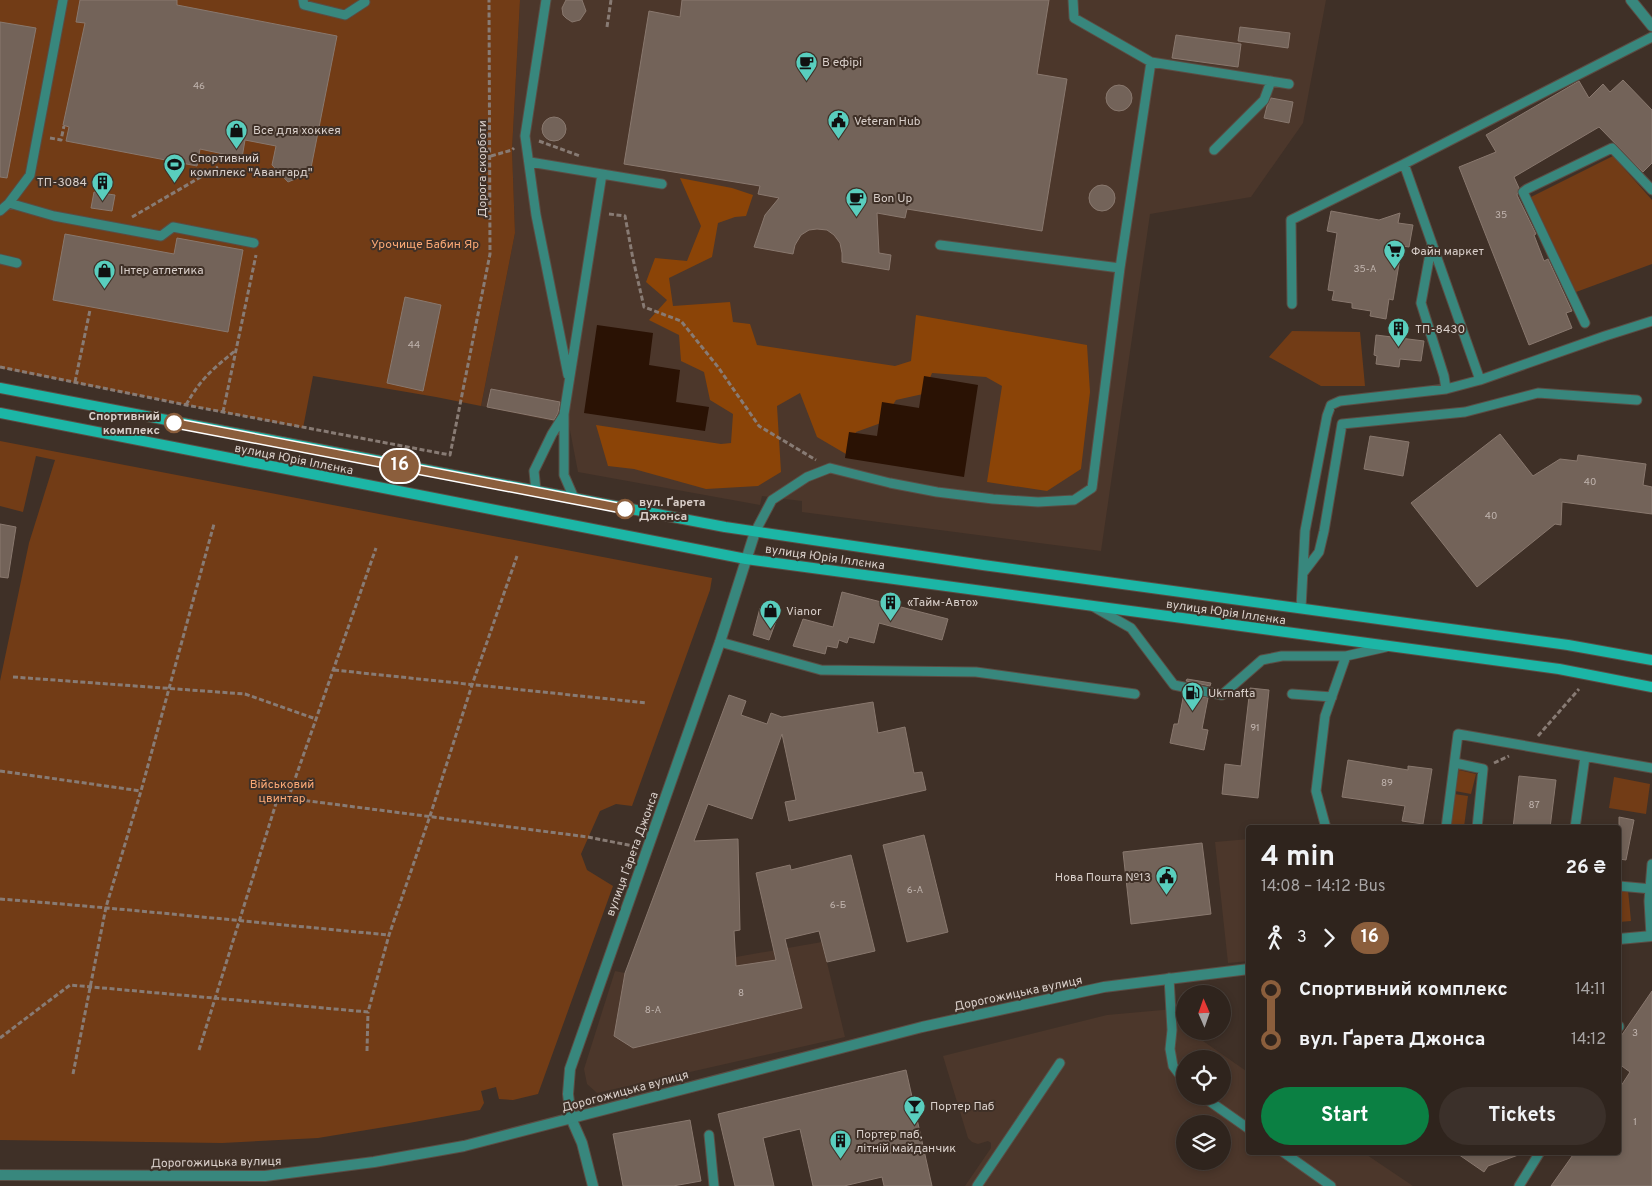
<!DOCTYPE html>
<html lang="en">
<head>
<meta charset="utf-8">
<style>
	:root { --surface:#2f241d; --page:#3b302a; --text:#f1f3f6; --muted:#a7a4a4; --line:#4a413b; --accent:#0b8043 }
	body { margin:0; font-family:Overpass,sans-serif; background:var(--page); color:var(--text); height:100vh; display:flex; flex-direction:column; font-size:19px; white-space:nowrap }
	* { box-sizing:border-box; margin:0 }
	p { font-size:16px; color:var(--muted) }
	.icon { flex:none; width:28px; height:28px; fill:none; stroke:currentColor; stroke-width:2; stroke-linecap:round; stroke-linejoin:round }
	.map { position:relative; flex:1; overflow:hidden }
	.drawer { position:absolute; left:1246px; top:825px; width:375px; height:330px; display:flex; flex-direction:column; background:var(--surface); border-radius:5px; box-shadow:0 2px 8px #0003,0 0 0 1px var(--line) }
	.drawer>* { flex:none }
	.badge { padding:0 10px; border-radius:16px; font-size:18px; line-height:32px }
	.needle { width:32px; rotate:358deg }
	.fabs { position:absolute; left:1176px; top:985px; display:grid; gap:10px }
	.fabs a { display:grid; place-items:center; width:55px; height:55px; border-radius:50%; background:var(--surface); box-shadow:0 2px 8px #0003,0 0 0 1px var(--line); font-size:25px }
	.map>.badge { position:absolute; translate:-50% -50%; box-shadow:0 0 0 2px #fff }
	.legs { display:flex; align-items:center; gap:8px; height:55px; padding:0 15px; font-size:16px }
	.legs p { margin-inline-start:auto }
	.headline { display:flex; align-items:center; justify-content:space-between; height:85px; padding:0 15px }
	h1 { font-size:28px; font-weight:700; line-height:38px }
	.button { display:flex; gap:10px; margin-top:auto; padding:10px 15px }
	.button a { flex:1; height:58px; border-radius:30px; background:var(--accent); color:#fff; font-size:20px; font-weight:700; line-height:58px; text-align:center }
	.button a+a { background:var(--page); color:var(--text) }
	ul { padding:0 15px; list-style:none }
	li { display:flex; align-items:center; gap:18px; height:50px; font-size:19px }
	li i { display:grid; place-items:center; width:8px; height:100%; margin:0 6px; background:currentColor }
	li i::after { content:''; width:12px; height:12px; margin:-6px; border:4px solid; border-radius:50%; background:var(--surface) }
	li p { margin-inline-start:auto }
	li:first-child i { background:linear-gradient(#0000 50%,currentColor 0) }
	li:last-child i { background:linear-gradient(currentColor 50%,#0000 0) }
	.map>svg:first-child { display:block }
	.built { fill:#4c372b; fill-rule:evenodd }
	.green { fill:#723c16 }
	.forest { fill:#8b4407 }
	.water { fill:#2a1204 }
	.building { fill:#736359; stroke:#89786e }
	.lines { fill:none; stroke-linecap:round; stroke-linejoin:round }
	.service-casing { stroke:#5b4d44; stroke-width:11 }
	.minor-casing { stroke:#5b4d44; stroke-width:12 }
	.tertiary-casing { stroke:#5b4d44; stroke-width:12 }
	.secondary-casing { stroke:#5b4d44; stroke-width:12 }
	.path { stroke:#887b74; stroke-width:3; stroke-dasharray:5 2.5; stroke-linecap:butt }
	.service { stroke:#38877d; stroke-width:9 }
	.minor { stroke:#38877d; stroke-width:10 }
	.tertiary { stroke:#38877d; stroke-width:10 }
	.secondary { stroke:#1cb6a6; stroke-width:10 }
	.line-1-casing { stroke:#fff; stroke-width:11 }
	.line-1 { stroke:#8b5e3c; stroke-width:8 }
	.stop-1-dot { fill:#fff; stroke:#8b5e3c; stroke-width:2.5 }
	.labels { text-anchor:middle; stroke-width:4; stroke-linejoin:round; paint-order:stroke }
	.number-label { font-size:10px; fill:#c0b4ae }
	.poi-label { font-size:12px; fill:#d9cfca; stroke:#3f3027; text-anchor:start }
	.street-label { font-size:12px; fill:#d9cfca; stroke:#3f3027 }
	.park-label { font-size:12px; fill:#faa875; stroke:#3f3027 }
	.stop-label { font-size:12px; font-weight:bold; fill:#d9cfca; stroke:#3f3027; text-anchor:end }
</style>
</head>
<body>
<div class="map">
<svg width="1652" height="1186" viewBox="0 0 1652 1186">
	<rect width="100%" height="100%" fill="#3f3027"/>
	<path class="built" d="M520 0H1326L1303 123 1251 197 1150 214 1101 551 802 512V501L762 496 760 505 578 472 569 425 481 406 515 233 512 150Z
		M1249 839V961L1228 963 1215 842Z
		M822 942 845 1037 597 1093 587 1084 584 1069 615 971 625 973 736 957Z
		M1185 1008V1031H1202L1203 1041 1249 1073V1152L1364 1153 1413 1186H965L991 1148V1143L988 1141 978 1144 972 1142 968 1138 943 1056 1107 1015ZM1185 1059H1222V1096H1185ZM1185 1124H1222V1161H1185Z"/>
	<path class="green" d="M0 0H520L512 150 515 233 481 406 436 397 313 376 303 428 0 368Z
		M1613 156 1652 200V264L1576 292 1531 197Z
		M1292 331 1360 332 1365 386H1321L1269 357Z
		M0 441 712 578 710 590 632 806 616 804 600 811 581 854 587 870 613 886 538 1094 513 1100 499 1099 496 1087 481 1091 484 1103 480 1110 409 1123 318 1138 222 1143 0 1140V681L29 543 55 460 36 456 23 512 0 506Z
		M1459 770 1476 774 1471 794 1455 791Z
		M1614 777 1650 784 1646 814 1609 808Z
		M1454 794 1468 796 1464 827 1449 828Z
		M1619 890H1628L1631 921 1619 922Z"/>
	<path class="forest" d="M680 178 732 188 753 195 746 216 735 217 718 223 712 257 669 278 673 306 730 302 733 322 750 324 757 345 895 366 911 361 916 315 1087 345 1090 392 1081 469 1047 491 987 482 1002 386 986 377 932 373 923 394 896 400 881 423 856 432 846 454 817 437 800 393 777 406 781 472 758 486 706 489 634 469 608 466 596 425 721 444 731 443 733 414 710 400 704 372 681 361 679 335 649 320 667 300 646 282 655 258 687 261 701 226Z"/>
	<path class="water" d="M597 325 653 333 649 365 680 370 676 402 709 407 705 431 584 413Z
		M924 376 978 385 964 477 845 458 849 432 877 436 882 402 919 408Z"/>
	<path class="building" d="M80 0H177V5L337 36 310 173 288 182 272 165 276 146 245 140 242 158 200 149 197 166 66 141 69 127 63 125 85 23 76 22Z
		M566 0H582L586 11 580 20 572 22 566 18 563 15 562 8Z
		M682 0H1049L1037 74 1067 79 1042 231 907 209 905 218 877 213 879 253 891 255 889 270 842 262V253L840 243 834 235 827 230 817 229 809 230 801 235 795 245 793 254 754 247 765 215 779 198 758 194 760 186 624 164 649 11 680 17Z
		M0 22 36 28 7 178 0 177Z
		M1240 27 1290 33 1288 48 1238 41Z
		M1176 35 1241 44 1238 67 1172 58Z
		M1623 80 1652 110V163L1643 172 1599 127 1514 177 1519 188 1517 195 1536 234 1534 235 1544 261 1548 259 1572 311 1566 313 1572 328 1529 345 1459 167 1496 152 1486 135 1579 81 1589 98 1603 84 1610 92Z
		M1106 98a13 13 0 1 1 26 0a13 13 0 1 1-26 0Z
		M1271 98 1293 102 1289 123 1264 118 1267 106Z
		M542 129a12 12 0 1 1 24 0a12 12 0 1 1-24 0Z
		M1089 198a13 13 0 1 1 26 0a13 13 0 1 1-26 0Z
		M94 192 115 195 112 211 91 208Z
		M1331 211 1379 220 1400 213 1398 223 1413 225 1409 247 1402 246 1393 300 1389 299 1386 319 1370 316 1371 311 1352 308V303L1332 300 1334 291 1328 290 1337 233 1327 231Z
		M65 234 174 254 177 238 243 250 228 332 53 300Z
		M405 297 441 305 423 391 387 383Z
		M1376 335 1424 341 1421 361 1400 359 1399 367 1376 364 1377 356 1374 355Z
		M491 389 560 402 558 413 554 420 487 407Z
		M1500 434 1533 476 1560 459 1577 461 1578 455 1646 464 1643 485 1652 487V514L1562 502 1561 525 1555 524 1477 587 1411 503Z
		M1370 436 1409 442 1403 476 1364 469Z
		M0 524 16 527 8 578 0 577Z
		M842 592 948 619 942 640 879 623 874 643 849 637 847 643 839 640 837 648 827 646 825 654 793 646 803 619 833 627Z
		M760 608 779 613 769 640 753 635Z
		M1187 679 1211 683 1210 686 1186 681Z
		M1250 688 1269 690 1258 798 1222 794 1225 764 1241 766Z
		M1184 693 1208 698 1202 729 1208 730 1204 750 1170 743 1174 724H1178Z
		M729 695 746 701 741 715 767 724 771 713 782 717 873 702 878 733 905 727 914 773 922 772 926 790 789 821 785 802 796 800 782 734 752 819 708 804 694 841 738 839 740 930 734 931 736 966 776 960 756 873 790 865 791 870 851 855 875 951 827 962 819 931 785 939 802 1008 633 1048 614 1036 625 973Z
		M1348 760 1408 770V766L1432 769 1423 824 1402 821 1405 806 1342 797Z
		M1519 776 1556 780 1550 828H1513Z
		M1619 817 1634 820 1626 860 1619 859Z
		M924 835 948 932 907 942 883 845Z
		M1202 843 1211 914 1131 924 1123 852Z
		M1652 991V1186H1551L1575 1152H1619V1089L1630 1072 1619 1064V1039Z
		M906 1070 932 1186H884L882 1177 844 1186H813L800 1129 763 1138 774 1186H735L718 1114Z
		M690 1120 701 1181 673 1186H623L613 1134Z
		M1455 1152H1521V1154L1488 1166 1484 1172Z"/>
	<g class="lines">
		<defs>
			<path id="service" d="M303 0 304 5 345 15 365 2
				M546 0 525 136 536 215 568 375
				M1073 0 1074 18 1151 62 1289 84
				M1214 150 1264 100 1271 81
				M530 162 602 174
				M9 203 30 175 63 0
				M0 211 9 203 54 216 161 236 173 227 254 243
				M1432 243 1421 303 1444 376 1446 389
				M940 245 1120 268
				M0 259 17 263
				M1292 304 1291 220 1404 164
				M1585 323 1523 192 1527 189 1612 148 1652 190
				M1480 380 1605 336 1652 321
				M536 491 534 471 552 434 564 415
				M574 498 564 475V414L602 174 662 184
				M755 532 772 500 807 477 830 468 890 483 937 492 993 499 1038 502 1074 500 1092 488 1120 268 1151 62
				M1303 573 1319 552 1324 531 1342 424 1465 412 1538 393 1637 400
				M1094 607 1131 628 1174 685 1222 695 1262 660 1282 656H1346L1386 647
				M1301 608 1305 531 1327 416 1331 405 1340 401 1446 389 1480 380 1404 164 1652 37
				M720 642 821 670 976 672 1135 694
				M1292 694 1332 697
				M1455 763 1483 769 1477 828
				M1326 828 1316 791 1325 716 1346 656
				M1446 828 1458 734 1652 768
				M1575 828 1585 757
				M1619 886 1652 889
				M1651 936 1649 901 1652 864
				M1169 978 1172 1030 1170 1049 1173 1066 1185 1082
				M1619 1026V1027
				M1202 1096 1249 1129
				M709 1135 714 1186
				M1283 1152 1331 1186
				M977 1186 1060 1063
				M1519 1186 1540 1152"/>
			<path id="minor" d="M1631 0 1652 26
				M593 1186 582 1143 571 1118 568 1094 570 1069 720 642 755 532"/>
			<path id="tertiary" d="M1619 939 1652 936
				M0 1175 265 1176 374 1162 464 1146 922 1027 1104 987 1249 969"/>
			<path id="secondary" d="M0 388 725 527 983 565 1568 645 1652 660
				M0 413 746 559 1559 669 1652 687"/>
		</defs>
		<use href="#service" class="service-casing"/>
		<use href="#minor" class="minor-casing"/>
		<use href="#tertiary" class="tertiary-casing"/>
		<use href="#secondary" class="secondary-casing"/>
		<path class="path" d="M607 27 611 0
			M50 138 61 140 64 126
			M539 141 580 156
			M491 156 512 150 514 148
			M609 214 625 216 633 259 644 307 681 321 718 367 759 426 816 460
			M132 217 218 167
			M0 367 186 405 450 455 490 254 489 0
			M75 382 90 310
			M186 405C201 378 213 369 236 350
			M223 412 256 255
			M334 670 647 703
			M13 677 245 694 316 719
			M1538 736 1579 689
			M1494 763 1509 756
			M0 771 141 791
			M288 799 376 548
			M0 899C130 909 260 923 389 935
			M0 1038 70 985 368 1012 389 935 430 816 472 685 517 556
			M199 1050 278 797 588 837 633 846
			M367 1051 368 1012
			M73 1074 106 907 141 791 214 524"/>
		<use href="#service" class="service"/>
		<use href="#minor" class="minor"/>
		<use href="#tertiary" class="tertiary"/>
		<use href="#secondary" class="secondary"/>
	</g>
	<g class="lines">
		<defs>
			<path id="line-1" d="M174 423 625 509"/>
		</defs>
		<use href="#line-1" class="line-1-casing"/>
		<use href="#line-1" class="line-1"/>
	</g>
	<defs>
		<symbol id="cafe-pin" viewBox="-11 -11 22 30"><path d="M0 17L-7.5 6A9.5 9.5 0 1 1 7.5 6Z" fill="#59cebe" stroke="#3f3027"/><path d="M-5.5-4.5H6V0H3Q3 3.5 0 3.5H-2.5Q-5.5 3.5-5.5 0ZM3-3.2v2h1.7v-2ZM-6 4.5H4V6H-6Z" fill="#111"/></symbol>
		<symbol id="civic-pin" viewBox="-11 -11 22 30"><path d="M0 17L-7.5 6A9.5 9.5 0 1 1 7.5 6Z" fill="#59cebe" stroke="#3f3027"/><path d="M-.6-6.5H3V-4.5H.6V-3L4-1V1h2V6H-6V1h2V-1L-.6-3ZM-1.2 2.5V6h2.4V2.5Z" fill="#111"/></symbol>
		<symbol id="shop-pin" viewBox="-11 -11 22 30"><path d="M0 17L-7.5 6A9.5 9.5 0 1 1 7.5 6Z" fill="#59cebe" stroke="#3f3027"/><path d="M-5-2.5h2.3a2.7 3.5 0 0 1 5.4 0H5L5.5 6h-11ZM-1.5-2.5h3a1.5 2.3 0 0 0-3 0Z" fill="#111"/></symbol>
		<symbol id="stadium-pin" viewBox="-11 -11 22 30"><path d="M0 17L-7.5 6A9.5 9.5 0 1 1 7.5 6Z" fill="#59cebe" stroke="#3f3027"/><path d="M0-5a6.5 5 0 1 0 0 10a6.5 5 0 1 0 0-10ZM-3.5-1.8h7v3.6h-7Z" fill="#111"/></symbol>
		<symbol id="building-pin" viewBox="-11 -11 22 30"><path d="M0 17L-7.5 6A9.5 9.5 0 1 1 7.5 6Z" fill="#59cebe" stroke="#3f3027"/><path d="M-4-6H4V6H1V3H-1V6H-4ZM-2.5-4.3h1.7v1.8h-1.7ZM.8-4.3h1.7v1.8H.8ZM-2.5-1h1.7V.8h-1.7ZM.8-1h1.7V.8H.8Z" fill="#111"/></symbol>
		<symbol id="supermarket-pin" viewBox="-11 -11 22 30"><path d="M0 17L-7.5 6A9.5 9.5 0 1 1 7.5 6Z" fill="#59cebe" stroke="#3f3027"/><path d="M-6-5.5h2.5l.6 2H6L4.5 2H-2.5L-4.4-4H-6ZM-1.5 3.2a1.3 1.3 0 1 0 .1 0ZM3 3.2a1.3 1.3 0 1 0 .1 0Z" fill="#111"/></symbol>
		<symbol id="fuel-pin" viewBox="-11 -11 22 30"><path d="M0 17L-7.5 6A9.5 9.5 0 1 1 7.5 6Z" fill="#59cebe" stroke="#3f3027"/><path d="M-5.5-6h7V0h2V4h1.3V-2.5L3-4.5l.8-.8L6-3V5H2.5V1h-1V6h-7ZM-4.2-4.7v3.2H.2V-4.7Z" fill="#111"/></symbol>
		<symbol id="bar-pin" viewBox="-11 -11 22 30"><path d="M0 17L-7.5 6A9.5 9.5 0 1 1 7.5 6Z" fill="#59cebe" stroke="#3f3027"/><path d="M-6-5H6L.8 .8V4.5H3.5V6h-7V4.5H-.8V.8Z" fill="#111"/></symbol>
	</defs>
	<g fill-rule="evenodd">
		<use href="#cafe-pin" x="794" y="50" width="25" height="34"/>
		<use href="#civic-pin" x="826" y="108" width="25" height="34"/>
		<use href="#shop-pin" x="224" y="118" width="25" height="34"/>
		<use href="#stadium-pin" x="162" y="152" width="25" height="34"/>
		<use href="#building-pin" x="90" y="170" width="25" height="34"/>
		<use href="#cafe-pin" x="844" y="186" width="25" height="34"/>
		<use href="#supermarket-pin" x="1382" y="238" width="25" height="34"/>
		<use href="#shop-pin" x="92" y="258" width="25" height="34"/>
		<use href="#building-pin" x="1386" y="316" width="25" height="34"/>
		<use href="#building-pin" x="878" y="590" width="25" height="34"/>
		<use href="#shop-pin" x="758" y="598" width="25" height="34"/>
		<use href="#fuel-pin" x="1180" y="680" width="25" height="34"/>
		<use href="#civic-pin" x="1154" y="864" width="25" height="34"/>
		<use href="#bar-pin" x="902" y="1094" width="25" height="34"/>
		<use href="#building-pin" x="828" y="1128" width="25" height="34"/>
	</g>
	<g class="stop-1-dot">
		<circle cx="174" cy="423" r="9"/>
		<circle cx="625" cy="509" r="9"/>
	</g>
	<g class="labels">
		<g class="number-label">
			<text x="199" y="89">46</text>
			<text x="1501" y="218">35</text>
			<text x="1365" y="272">35-А</text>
			<text x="414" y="348">44</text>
			<text x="1590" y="485">40</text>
			<text x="1491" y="519">40</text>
			<text x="1255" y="731">91</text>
			<text x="1387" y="786">89</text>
			<text x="1534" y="808">87</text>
			<text x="915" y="893">6-А</text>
			<text x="838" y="908">6-Б</text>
			<text x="741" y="996">8</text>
			<text x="653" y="1013">8-А</text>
			<text x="1635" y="1036">3</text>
			<text x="1635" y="1125">1</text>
		</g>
		<g class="poi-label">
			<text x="822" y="66">В ефірі</text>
			<text x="854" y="125">Veteran Hub</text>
			<text x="253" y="134">Все для хоккея</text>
			<text x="190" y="162">Спортивний<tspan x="190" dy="14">комплекс "Авангард"</tspan></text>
			<text x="87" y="186" text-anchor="end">ТП-3084</text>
			<text x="873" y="202">Bon Up</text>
			<text x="1411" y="255">Файн маркет</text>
			<text x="120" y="274">Інтер атлетика</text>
			<text x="1415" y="333">ТП-8430</text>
			<text x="907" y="606">«Тайм-Авто»</text>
			<text x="786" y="615">Vianor</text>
			<text x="1208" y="697">Ukrnafta</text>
			<text x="1151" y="881" text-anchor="end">Нова Пошта №13</text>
			<text x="930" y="1110">Портер Паб</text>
			<text x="856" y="1138">Портер паб,<tspan x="856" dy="14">літній майданчик</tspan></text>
		</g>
		<g class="street-label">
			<text transform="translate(482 169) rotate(-90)" y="4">Дорога скорботи</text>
			<text transform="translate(294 459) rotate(11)" y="4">вулиця Юрія Іллєнка</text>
			<text transform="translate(825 557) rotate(8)" y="4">вулиця Юрія Іллєнка</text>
			<text transform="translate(1226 612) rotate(8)" y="4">вулиця Юрія Іллєнка</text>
			<text transform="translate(632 854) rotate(-70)" y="4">вулиця Ґарета Джонса</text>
			<text transform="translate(1018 993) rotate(-12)" y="4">Дорогожицька вулиця</text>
			<text transform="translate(625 1091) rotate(-15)" y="4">Дорогожицька вулиця</text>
			<text transform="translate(216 1162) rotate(-1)" y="4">Дорогожицька вулиця</text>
		</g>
		<g class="park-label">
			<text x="425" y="248">Урочище Бабин Яр</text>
			<text x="282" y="788">Військовий<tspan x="282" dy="14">цвинтар</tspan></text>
		</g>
		<g class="stop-label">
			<text x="160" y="420">Спортивний<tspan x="160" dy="14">комплекс</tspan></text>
			<text x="639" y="506" text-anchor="start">вул. Ґарета<tspan x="639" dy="14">Джонса</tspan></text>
		</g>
	</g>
</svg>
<div class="fabs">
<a><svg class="needle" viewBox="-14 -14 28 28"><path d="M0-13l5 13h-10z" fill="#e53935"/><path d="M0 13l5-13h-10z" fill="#a7a4a4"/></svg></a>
<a><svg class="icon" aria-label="locate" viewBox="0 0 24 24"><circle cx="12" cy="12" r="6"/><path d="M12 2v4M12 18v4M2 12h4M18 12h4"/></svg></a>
<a><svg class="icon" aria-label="layers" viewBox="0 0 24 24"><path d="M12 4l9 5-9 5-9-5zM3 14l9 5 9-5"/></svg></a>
</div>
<b class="badge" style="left:400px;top:466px;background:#8b5e3c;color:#fff">16</b>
<section class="drawer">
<div class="headline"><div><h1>4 min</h1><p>14:08 – 14:12 · Bus</p></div><b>26 ₴</b></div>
<div class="legs"><svg class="icon" aria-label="walk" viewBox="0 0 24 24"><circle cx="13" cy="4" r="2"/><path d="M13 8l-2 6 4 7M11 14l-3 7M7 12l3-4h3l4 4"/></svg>3<svg class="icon" aria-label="forward" viewBox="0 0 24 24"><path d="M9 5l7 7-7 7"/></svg><b class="badge" style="background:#8b5e3c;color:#fff">16</b></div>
<ul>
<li><i style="color:#8b5e3c"></i><b>Спортивний комплекс</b><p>14:11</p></li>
<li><i style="color:#8b5e3c"></i><b>вул. Ґарета Джонса</b><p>14:12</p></li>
</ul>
<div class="button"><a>Start</a><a>Tickets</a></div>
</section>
</div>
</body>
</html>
